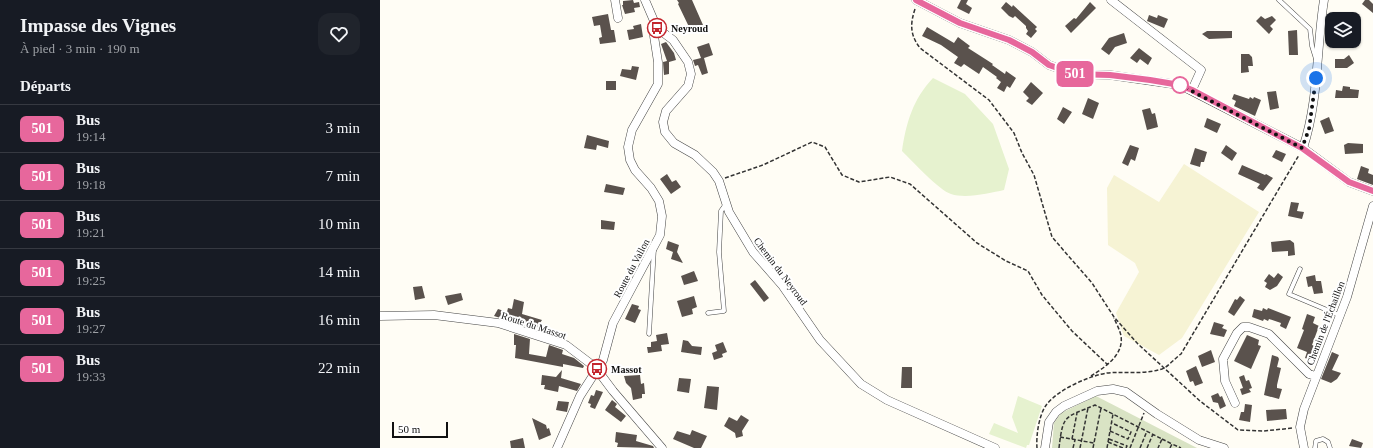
<!DOCTYPE html>
<html lang="fr">
<head>
<meta charset="utf-8">
<style>
	:root { --surface:#171b24; --page:#20242c; --text:#f1f3f6; --muted:#9ea1a6; --line:#363941 }
	body { margin:0; font-family:Georgia,serif; background:var(--page); color:var(--text); height:100vh; display:flex; flex-direction:column; font-size:15px; white-space:nowrap }
	* { box-sizing:border-box; margin:0 }
	p { font-size:13px; color:var(--muted) }
	.icon { flex:none; width:22px; height:22px; fill:none; stroke:currentColor; stroke-width:2; stroke-linecap:round; stroke-linejoin:round }
	.map { position:relative; flex:1; overflow:hidden }
	.details { display:flex; flex-direction:column; background:var(--surface); width:380px }
	.details>* { flex:none }
	.badge { padding:0 8px; border-radius:6px; font-size:14px; line-height:26px }
	.tools { position:absolute; left:945px; top:12px; display:grid; gap:8px }
	.tools a { display:grid; place-items:center; width:36px; height:36px; border-radius:8px; background:var(--surface); box-shadow:0 1px 3px #0004; font-size:20px }
	.scale { position:absolute; left:12px; bottom:10px; width:56px; box-sizing:border-box; padding-left:4px; border:2px solid #111; border-top:0; font-size:11px; line-height:14px; white-space:nowrap; color:#111; -webkit-text-stroke:3px #fff; paint-order:stroke }
	.you { position:absolute; width:20px; height:20px; margin:-10px; border:3px solid #fff; border-radius:50%; background:#1a73e8; box-shadow:0 0 0 6px #1a73e833 }
	.map>.badge { position:absolute; translate:-50% -50%; box-shadow:0 0 0 2px #fff }
	h2 { padding:0 20px; font-size:15px; line-height:36px }
	.round { display:grid; place-items:center; flex:none; width:42px; height:42px; border-radius:12px; background:var(--page) }
	.summary { display:flex; align-items:center; justify-content:space-between; height:68px; padding:0 20px }
	h1 { font-size:19px; font-weight:700; line-height:30px }
	ul { padding:0; list-style:none }
	li { display:flex; align-items:center; gap:12px; height:48px; padding:0 20px; border-top:1px solid var(--line) }
	li div { flex:1 }
	li b { display:block; font-size:15px }
	li em { font-style:normal }
	li .badge { min-width:44px; font-weight:700; text-align:center }
	main { display:flex; flex:1; min-height:0 }
	.map>svg:first-child { display:block }
	.farmland { fill:#f6f3d4 }
	.cemetery { fill:#d9e3c4 }
	.pitch { fill:#e6f2cf }
	.building { fill:#5a524d }
	.lines { fill:none; stroke-linecap:round; stroke-linejoin:round }
	.lane-casing { stroke:#444; stroke-width:5 }
	.street-casing { stroke:#444; stroke-width:9 }
	.path { stroke:#333; stroke-width:1.5; stroke-dasharray:4 2; stroke-linecap:butt }
	.lane { stroke:#fff; stroke-width:4 }
	.street { stroke:#fff; stroke-width:8 }
	.line-casing { stroke:#fff; stroke-width:9 }
	.line { stroke:#e7679c; stroke-width:6 }
	.walk { stroke:#111; stroke-width:4; stroke-dasharray:0 7.2 }
	.stop-dot { fill:#fff; stroke:#e7679c; stroke-width:2 }
	.labels { text-anchor:middle; stroke-width:4; stroke-linejoin:round; paint-order:stroke }
	.poi-label { font-size:10px; font-weight:bold; fill:#111; stroke:#fff; text-anchor:start }
	.street-label { font-size:10px; fill:#111; stroke:#fff }
</style>
</head>
<body>
<main>
<section class="details">
<div class="summary"><div><h1>Impasse des Vignes</h1><p>À pied · 3 min · 190 m</p></div><a class="round"><svg class="icon" aria-label="heart" viewBox="0 0 24 24"><path d="M12 20l-8-8c-3-5 5-10 8-4 3-6 11-1 8 4z"/></svg></a></div>
<h2>Départs</h2>
<ul>
<li><span class="badge" style="background:#e7679c;color:#fff">501</span><div><b>Bus</b><p>19:14</p></div><em>3 min</em></li>
<li><span class="badge" style="background:#e7679c;color:#fff">501</span><div><b>Bus</b><p>19:18</p></div><em>7 min</em></li>
<li><span class="badge" style="background:#e7679c;color:#fff">501</span><div><b>Bus</b><p>19:21</p></div><em>10 min</em></li>
<li><span class="badge" style="background:#e7679c;color:#fff">501</span><div><b>Bus</b><p>19:25</p></div><em>14 min</em></li>
<li><span class="badge" style="background:#e7679c;color:#fff">501</span><div><b>Bus</b><p>19:27</p></div><em>16 min</em></li>
<li><span class="badge" style="background:#e7679c;color:#fff">501</span><div><b>Bus</b><p>19:33</p></div><em>22 min</em></li>
</ul>
</section>
<div class="map">
<svg width="993" height="448" viewBox="0 0 993 448">
	<rect width="100%" height="100%" fill="#fffdf5"/>
	<path class="farmland" d="M804 164 879 212 802 338 779 355 744 336 736 313 759 272 755 263 728 245 727 188 734 175 779 202Z"/>
	<path class="cemetery" d="M716 396 817 448H672L674 423 681 413Z"/>
	<path class="pitch" d="M553 78 585 94 613 124 629 169 624 190C610 193 586 199 571 194 560 191 531 160 522 151 526 123 533 99 553 78Z
		M638 396 662 406 649 445H647L646 448 609 434 614 423 638 433 632 417Z"/>
	<path class="building" d="M253 0 254 3 259 2 260 7 254 8 255 12 245 14 242 5H243V1Z
		M297 0H312L323 25 310 29 298 4 299 3Z
		M581 0H588L586 4 592 8 589 14 577 8Z
		M985 0H989L993 4V13L982 4Z
		M626 2 632 7 633 5 657 27 655 29 657 31 651 38 646 34 648 31 646 28V26L635 16 633 18 629 16 621 8Z
		M710 2 716 8 691 33 685 26 694 18 696 19Z
		M228 14 231 30H234L236 42 220 44 219 38 222 37 220 25 214 26 212 17Z
		M769 15 777 18 778 15 788 19 784 28 767 21Z
		M881 16 885 19 892 16 896 20 890 26 893 29 889 34 876 21Z
		M261 24 263 37 249 40 247 30 254 29 253 26Z
		M547 27 574 43 578 37 590 46 588 48 613 64 612 65 625 74 626 71 636 78 630 88 627 86 624 92 617 88 621 82 616 78 617 77 603 67 599 74 584 64 581 67 574 63 578 57 561 45 542 36Z
		M917 30 918 55H909L908 31Z
		M827 31H852V38L829 39 822 34Z
		M744 33 747 43 735 47 729 55 721 49 729 38Z
		M286 42 294 53 296 60 289 62V74L284 75 283 62 287 61 281 44Z
		M329 43 333 55 324 58 328 73 322 75 318 65 315 66 313 60 321 58 317 47Z
		M759 48 772 58 768 65 760 59 757 63 750 58Z
		M861 54H869L872 57 873 66H868L869 72 861 73Z
		M969 55 974 63 967 68H955V59H964Z
		M252 66 259 67 256 80 240 76 242 69 251 70Z
		M226 81H236V90H226Z
		M651 82 663 93 652 105 646 101 649 98 643 92Z
		M963 86 970 87V89L979 90 978 98H955L956 90 962 91Z
		M896 91 899 108 890 110 887 92Z
		M854 94 869 99 870 97 873 99 874 97 881 100 875 116 854 106 856 101 852 99Z
		M708 98 719 103 713 119 702 114Z
		M683 107 692 112 684 124 677 119Z
		M770 108 772 114 775 113 778 127 767 130 762 110Z
		M949 117 954 131 945 134 940 121Z
		M827 118 841 124 837 133 824 127Z
		M207 135 229 141 228 148 217 145 216 150 204 148Z
		M968 143 983 144V153L965 154 964 145Z
		M750 145 759 148 755 161 751 159 748 166 742 163Z
		M846 145 857 153 852 161 841 153Z
		M815 148 827 152 824 162H821L820 167 810 164Z
		M896 150 906 154 902 162 892 157Z
		M862 165 885 175 886 174 893 178 883 191 877 188 880 184 858 174Z
		M981 166 989 169 988 173 993 175V185L977 179Z
		M287 174 292 182 296 180 301 187 291 194 280 179Z
		M226 184 245 188 243 195 224 192Z
		M911 202 919 203 917 211 924 212 922 219 908 216Z
		M221 220 235 222 234 230 221 229Z
		M910 240 914 243 915 255 908 256V251L892 252 891 242Z
		M288 241 299 245 297 252 303 263 291 259 293 252 286 249Z
		M314 271 318 281 304 285 301 276Z
		M898 273 903 277 897 286 890 290 885 287 887 283 884 281 889 274 894 278Z
		M935 275 936 281H941L943 293 934 294 932 286 928 287 926 277Z
		M375 280 389 298 384 302 370 284Z
		M42 286 45 298 35 300 33 287Z
		M81 293 83 300 68 305 65 296Z
		M314 296 317 307 312 309 313 314 302 317 297 301Z
		M860 296 865 300 854 316 848 312 855 299 857 300Z
		M134 299 144 302 142 314 162 320 156 329 114 316 118 309 127 312 128 308 132 309Z
		M252 304 259 306 258 309 261 310 255 323 245 319Z
		M883 308 887 310 888 308 911 317 906 329 900 326 901 323 889 319 888 321 884 319 883 321 872 317 874 309 882 311Z
		M927 314 935 317 933 323 939 326 932 345 938 347 933 361 925 358 927 352 917 348 924 330 922 329Z
		M834 322 844 325 842 328 847 330 844 337 830 334Z
		M287 333 289 344 281 345 282 351 268 353 267 347H271V342L277 341 276 335Z
		M134 334 150 339 149 354 166 357 169 345 183 350 182 354 194 358 204 366 203 368 183 364V367L135 358 136 345H134Z
		M867 335 879 340 878 345 881 346 871 369 854 361Z
		M303 340 308 341 312 346 322 347 321 355 301 352Z
		M343 342 347 352 342 354 343 357 334 360 332 353 337 351 335 345Z
		M831 350 835 362 822 367 818 356Z
		M952 352 959 355 952 370 961 373 957 379 951 383 941 379Z
		M892 355 898 357 899 359 897 367 901 368 897 385V388L902 389 899 399 884 395Z
		M816 366 823 383 815 386 813 381 810 382 806 371Z
		M522 367H532V388H521Z
		M182 370 181 378 201 384 197 391 179 386 178 392 164 389 165 385H161L162 375 176 377Z
		M260 375 261 384 264 383 265 394H262V398L253 400 251 388 246 383 244 376Z
		M864 375 866 381 869 380 872 388 869 389 871 392 862 395 860 389 863 388 859 377Z
		M299 378 311 379 309 393 297 391Z
		M327 386 339 387 337 410 324 408Z
		M216 390 223 392 215 409 210 407 211 404 208 403 211 395 214 396Z
		M838 393 840 397 842 396 846 406 840 409 838 403 833 402 831 396Z
		M232 400 237 404 235 407 246 416 241 422 225 410Z
		M178 401 189 402 187 412 176 410Z
		M865 404 872 405 870 422 859 420 861 412H864Z
		M906 409 907 419 887 421 886 410Z
		M361 415 369 420 362 431 363 436 356 438 355 433 344 426 349 417 357 421Z
		M152 418 166 425 167 429 169 428 171 435 159 440Z
		M312 430 327 436 321 448H314L293 439 297 431 310 435Z
		M236 432 257 435 256 441 273 446 274 448 237 447 238 443 235 442Z
		M143 438 145 448H131L130 441Z
		M972 439 983 443 981 448 969 446Z"/>
	<g class="lines">
		<defs>
			<path id="lane" d="M899 0 930 29 932 46 936 59
				M920 269 909 294 959 315
				M328 313 344 311 339 252 341 211 346 204
				M269 334 274 248
				M935 448 936 441 943 439 948 442 950 448"/>
			<path id="street" d="M235 0 238 18
				M536 0 580 23 629 40 652 52 669 65 694 74 730 75 800 85 923 148 969 182 993 191
				M731 0 821 70 812 90
				M277 28 293 40 308 62 311 74 308 86 286 111 283 122 285 132 294 143 315 155 333 172 339 181 349 212 373 252 402 285 440 340 481 384 507 400 615 448
				M923 148C939 100 936 50 944 0
				M0 316 54 315 118 323 186 345 215 367 233 391 282 448
				M855 403 845 381 843 359 857 333 863 327H869L889 334 929 374 935 376
				M177 448 200 396 223 360 233 323 280 235 282 216 279 201 271 188 255 170 250 160 248 147 252 130 278 84V62L274 36 277 28 265 0
				M665 448 669 422 676 412 684 406 717 391 733 389 746 392 777 414 819 440 844 448
				M924 448 920 427 924 409 967 297 993 206"/>
		</defs>
		<use href="#lane" class="lane-casing"/>
		<use href="#street" class="street-casing"/>
		<path class="path" d="M535 9C530 24 530 35 540 48L609 100 634 133 642 153 654 175 672 237 712 283 734 317 758 344 820 401 858 430 884 431 913 428
			M345 178 383 165 432 142 445 147 462 175 479 182 510 177 530 184 597 243 626 261 648 271 662 295 692 331 728 365
			M711 376C725 367 744 355 741 336 740 330 736 323 734 318
			M730 431 748 439 751 432 732 423
			M680 437 714 443
			M692 439 697 413
			M729 439 747 446 746 448
			M782 439 792 444
			M728 442 743 448
			M657 448C656 435 659 414 667 404 679 389 709 376 727 373 746 371 762 375 782 369 788 367 795 358 801 354L919 155
			M679 448C683 413 685 418 715 405L782 439 778 448
			M693 448 695 440
			M700 448 708 408
			M713 448 721 408
			M727 448 733 414
			M750 448 764 413
			M760 448 767 431
			M767 448 773 434
			M790 448 792 444 801 448"/>
		<use href="#lane" class="lane"/>
		<use href="#street" class="street"/>
	</g>
	<g class="lines">
		<defs>
			<path id="line" d="M536 0 580 23 629 40 652 52 669 65 694 74 730 75 770 80 800 85 812 90 922 148 969 182 993 191"/>
		</defs>
		<use href="#line" class="line-casing"/>
		<use href="#line" class="line"/>
		<path class="walk" d="M800 85 922 148 929 129 936 78"/>
	</g>
	<defs>
		<symbol id="bus-ring" viewBox="-11 -11 22 22"><circle r="9.5" fill="#fff" stroke="#c4262e" stroke-width="1.5"/><path d="M-5-6H5V4H4V6H2V4H-2V6H-4V4H-5ZM-3.5-4V0h7V-4ZM-3.5 1.2v1.5H-2V1.2ZM2 1.2v1.5H3.5V1.2Z" fill="#c4262e"/></symbol>
	</defs>
	<g fill-rule="evenodd">
		<use href="#bus-ring" x="266" y="17" width="22" height="22"/>
		<use href="#bus-ring" x="206" y="358" width="22" height="22"/>
	</g>
	<circle class="stop-dot" cx="800" cy="85" r="8"/>
	<g class="labels">
		<g class="poi-label">
			<text x="291" y="32">Neyroud</text>
			<text x="231" y="373">Massot</text>
		</g>
		<g class="street-label">
			<text transform="translate(251 268) rotate(-62)" y="4">Route du Vallon</text>
			<text transform="translate(401 271) rotate(53)" y="4">Chemin du Neyroud</text>
			<text transform="translate(945 323) rotate(-69)" y="4">Chemin de l'Échaillon</text>
			<text transform="translate(154 325) rotate(18)" y="4">Route du Massot</text>
		</g>
	</g>
</svg>
<div class="tools">
<a><svg class="icon" aria-label="layers" viewBox="0 0 24 24"><path d="M12 4l9 5-9 5-9-5zM3 14l9 5 9-5"/></svg></a>
</div>
<div class="scale">50 m</div>
<div class="you" style="left:936px;top:78px"></div>
<b class="badge" style="left:695px;top:74px;background:#e7679c;color:#fff">501</b>
</div>
</main>
</body>
</html>
